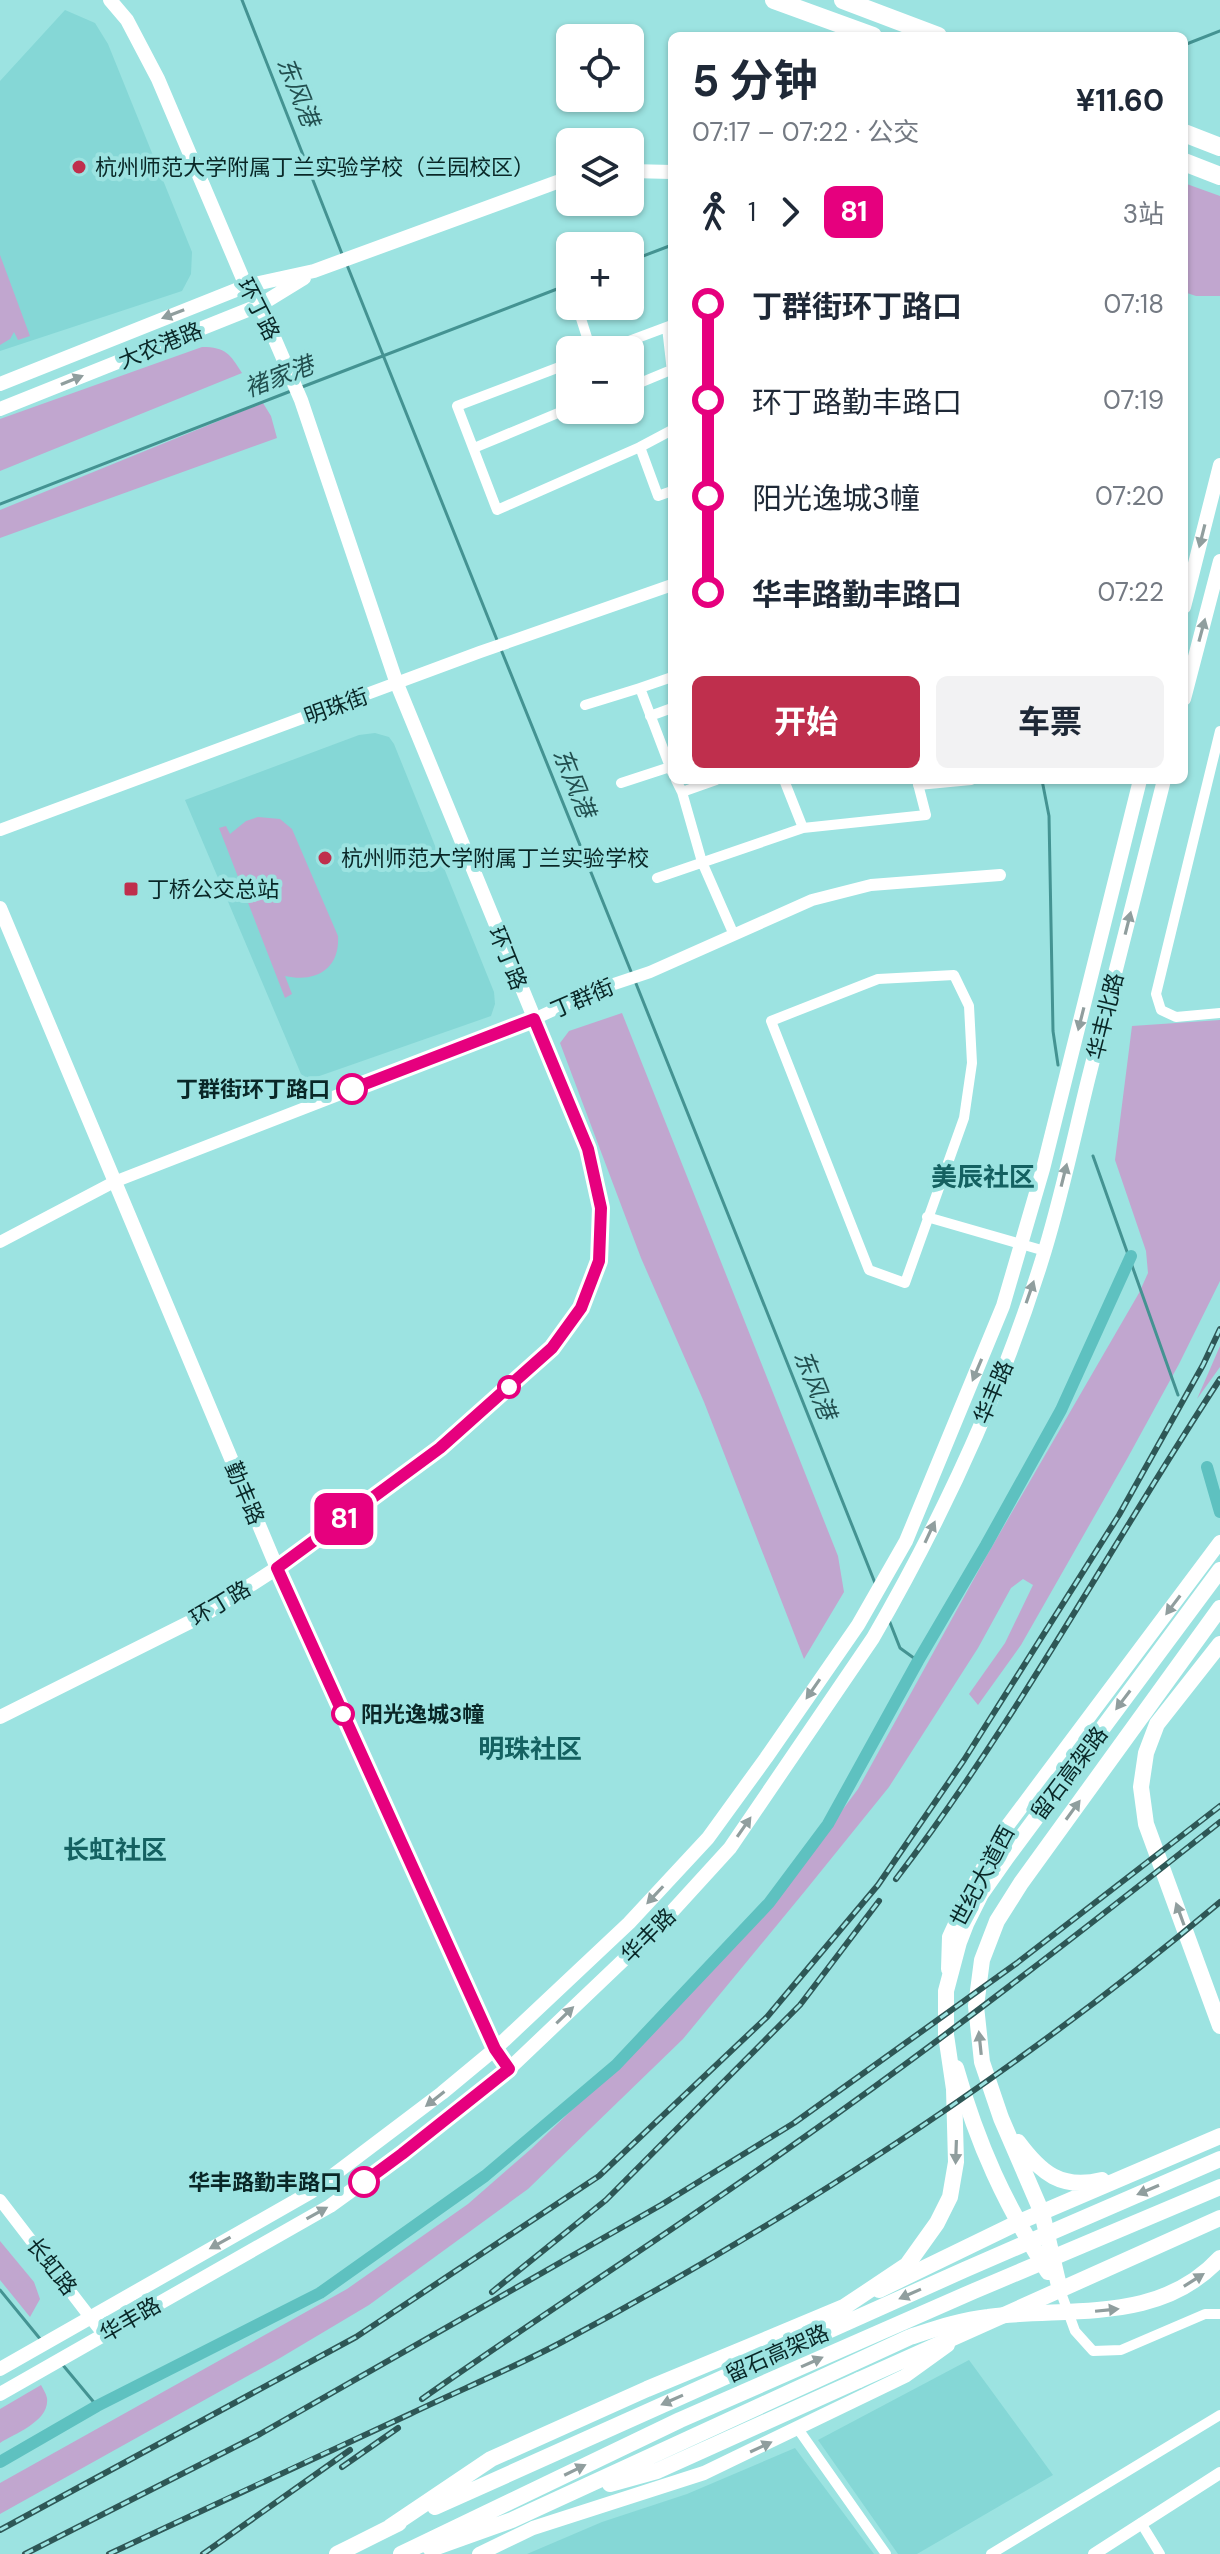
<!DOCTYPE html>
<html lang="zh">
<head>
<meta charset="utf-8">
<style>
	:root { --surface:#fff; --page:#f2f2f3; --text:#1f2937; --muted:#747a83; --accent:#bf2f4d }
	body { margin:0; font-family:"DM Sans","Noto Sans SC",sans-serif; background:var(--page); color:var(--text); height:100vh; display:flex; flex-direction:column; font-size:30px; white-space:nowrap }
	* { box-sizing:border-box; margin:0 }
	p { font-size:26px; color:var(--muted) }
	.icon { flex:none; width:44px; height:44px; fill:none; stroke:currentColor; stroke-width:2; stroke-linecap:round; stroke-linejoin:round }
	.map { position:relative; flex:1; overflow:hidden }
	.panel { position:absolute; left:668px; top:32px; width:520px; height:752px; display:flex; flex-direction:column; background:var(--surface); border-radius:12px; box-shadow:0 2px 6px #0004 }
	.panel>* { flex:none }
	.badge { padding:0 16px; border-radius:12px; font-size:28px; line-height:52px }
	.buttons { position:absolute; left:556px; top:24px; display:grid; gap:16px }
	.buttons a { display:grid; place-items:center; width:88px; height:88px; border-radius:12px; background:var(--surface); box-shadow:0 2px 6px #0004; font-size:40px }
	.map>.badge { position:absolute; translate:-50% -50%; box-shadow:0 0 0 4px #fff }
	.legs { display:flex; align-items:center; gap:12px; height:88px; padding:0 24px; font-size:26px }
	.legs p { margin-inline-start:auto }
	.overview { display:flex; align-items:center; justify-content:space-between; height:136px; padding:0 24px }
	h1 { font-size:44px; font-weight:700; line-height:60px }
	.button { display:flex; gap:16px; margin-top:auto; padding:16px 24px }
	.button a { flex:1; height:92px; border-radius:12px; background:var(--accent); color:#fff; font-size:32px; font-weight:700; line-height:92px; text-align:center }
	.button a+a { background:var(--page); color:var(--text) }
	ul { padding:0 24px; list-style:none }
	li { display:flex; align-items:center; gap:28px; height:96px; font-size:30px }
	li i { display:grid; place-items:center; width:12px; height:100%; margin:0 10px; background:currentColor }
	li i::after { content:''; width:20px; height:20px; margin:-10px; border:6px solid; border-radius:50%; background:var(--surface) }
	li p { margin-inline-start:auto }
	li:first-child i { background:linear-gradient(#0000 50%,currentColor 0) }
	li:last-child i { background:linear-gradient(currentColor 50%,#0000 0) }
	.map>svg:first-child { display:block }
	.built { fill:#85d7d6 }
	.green { fill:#c1a6cf }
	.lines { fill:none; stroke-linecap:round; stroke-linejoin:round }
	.stream { stroke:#449392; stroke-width:3 }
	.canal { stroke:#5ec1c0; stroke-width:12 }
	.minor { stroke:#fff; stroke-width:10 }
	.tertiary { stroke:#fff; stroke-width:12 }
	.secondary { stroke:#fff; stroke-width:14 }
	.primary { stroke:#fff; stroke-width:16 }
	.trunk { stroke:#fff; stroke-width:16 }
	.motorway { stroke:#fff; stroke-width:18 }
	.rail-casing { stroke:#2e5756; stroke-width:6 }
	.rail { stroke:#9ce3e1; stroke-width:3; stroke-dasharray:9; stroke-linecap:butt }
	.oneway { fill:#909e9e }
	.line-1-casing { stroke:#fff; stroke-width:18 }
	.line-1 { stroke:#e6007e; stroke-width:12 }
	.poi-dot { fill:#bf2f4d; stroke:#9ce3e1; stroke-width:3 }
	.stop-1-dot { fill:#fff; stroke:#e6007e; stroke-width:4 }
	.labels { text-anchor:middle; stroke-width:8; stroke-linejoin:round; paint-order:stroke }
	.poi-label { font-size:22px; fill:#092727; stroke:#9ce3e1; text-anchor:start }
	.street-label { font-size:22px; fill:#092727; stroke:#9ce3e1 }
	.stop-label { font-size:22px; font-weight:bold; fill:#092727; stroke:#9ce3e1; text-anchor:end }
	.water-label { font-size:24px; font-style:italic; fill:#224f4f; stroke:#9ce3e1 }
	.quarter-label { font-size:26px; font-weight:bold; fill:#146161; stroke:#9ce3e1 }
</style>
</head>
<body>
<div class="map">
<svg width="1220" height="2554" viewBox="0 0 1220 2554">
	<rect width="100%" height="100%" fill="#9ce3e1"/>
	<path class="built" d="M65 10 95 23 108 44 192 252 191 274 182 291 0 351V81Z
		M375 733 389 737 394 744 494 992 495 1004 491 1016 308 1080 301 1074 185 800 359 735Z
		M969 2360 1053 2475 917 2554H898L818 2440Z
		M795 2448 874 2554H527L602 2522 687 2494Z"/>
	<path class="green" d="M1184 183 1220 196V296H1196L1184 292Z
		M0 255 30 336 18 340 14 332 10 339 0 345Z
		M202 347C226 347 230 354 242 373L0 471V419Z
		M263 403 271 416 277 438 0 538V510Z
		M258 817 280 819 292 829 338 936C340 969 316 983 285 976L292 994 285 998 219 828 226 826 230 834 246 821Z
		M622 1013 838 1556 844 1592 804 1659 704 1402 641 1258 560 1043 569 1031Z
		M1220 1020V1281L1179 1364 1127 1459 1021 1645 978 1705 969 1694 1005 1643 1033 1585 1023 1579 1011 1588 978 1648 889 1787 805 1891 683 2039 528 2189 369 2305 280 2358 0 2514V2483L347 2289 468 2204 531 2149 618 2066 713 1967 805 1860 858 1789 986 1557 1139 1293 1148 1273 1146 1251 1115 1160 1132 1026Z
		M1220 1346V1367L1197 1399Z
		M0 2241 34 2282 40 2299 30 2317 0 2280Z
		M41 2385C43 2389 46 2393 47 2398 50 2421 16 2433 0 2443V2409Z"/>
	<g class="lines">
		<path class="stream" d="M242 0 342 254
			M1184 45 1220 31
			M630 261 672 245
			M347 265 497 640
			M302 387 570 284
			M0 504 291 391
			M500 647 632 974
			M1042 780 1049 816 1053 1031 1058 1065
			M635 981 875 1583
			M1093 1156 1178 1395
			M889 1620 900 1648 918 1661
			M0 2290 41 2340
			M62 2364 97 2406"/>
		<path class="canal" d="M1207 1467 1220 1512
			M0 2462 97 2406 320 2293 485 2176 616 2065 769 1903 828 1824 918 1661 986 1545 1061 1410 1131 1256"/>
		<path class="minor" d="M577 306 591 350
			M667 327 672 372
			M605 350 672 325
			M570 363 457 406 497 510 640 447 658 496 672 491
			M630 387 671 370
			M640 447 672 430
			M474 448 570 408
			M672 677 640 688 672 772
			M585 705 640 688
			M650 716 672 708
			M1220 731 1156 994 1161 1010 1176 1017 1220 1013
			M676 780 682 792 702 862 734 935
			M784 780 803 828
			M621 783 670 767
			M918 785 971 780
			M682 792 716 780
			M657 878 803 828 926 815 917 780
			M954 975 969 1006 972 1063 964 1118 905 1283 869 1270 771 1021 878 979Z
			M927 1217 1045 1251
			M1060 2290 1075 2331 1093 2351 1121 2350 1205 2314H1220
			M798 2429 886 2554
			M1141 2523 1160 2554
			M991 2554 1220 2415"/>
		<path class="tertiary" d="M0 830 480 652 672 585
			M0 1242 114 1182 534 1019 602 988 650 972 812 900 871 885 1000 875
			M0 2200 103 2334
			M1094 2554 1220 2473"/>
		<path class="secondary" d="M630 171 672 172
			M0 384 246 286 314 271 557 182 570 179
			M0 409 260 305 304 278
			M1184 607 1220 465
			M1184 699 1220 561
			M0 908 277 1568 495 2049 509 2069
			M0 1717 204 1615 277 1568 440 1448 552 1348 581 1308 599 1261 601 1208 588 1149 397 684 301 400 260 305 246 286 158 79 127 20 110 0
			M948 1969 949 1937 967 1898 999 1837 1220 1542
			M0 2369 311 2192 442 2093 495 2049 629 1923 708 1838 766 1758 858 1625 906 1541 1003 1306 1043 1169 1140 780
			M0 2394 330 2206 402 2154 509 2069 657 1928 730 1848 873 1638C943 1517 1004 1385 1045 1250 1062 1194 1074 1137 1088 1080 1114 980 1139 880 1164 780
			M479 2554 533 2528 704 2473 905 2376 948 2345"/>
		<path class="primary" d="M956 2068C978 2146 1005 2204 1048 2272
			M1018 2142C1041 2173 1061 2190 1102 2180
			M879 2290 1017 2223 1220 2136
			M1060 2290 1042 2213 1001 2118 982 2062 976 2006 982 1960 997 1921 1021 1883 1220 1608
			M859 2380 1220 2218"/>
		<path class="trunk" d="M1220 1644 1157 1724 1146 1753 1141 1787 1146 1824 1220 2026
			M610 2484 657 2471 859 2380
			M435 2507 964 2270 1220 2159
			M390 2527 491 2459 647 2389 844 2307 907 2265 937 2223 950 2197 956 2162 954 2089 946 2035V1991L959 1942 966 1924 981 1894 1007 1857 1220 1570
			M431 2549 512 2520 910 2337C935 2329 961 2320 988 2317 1068 2306 1159 2325 1220 2258
			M337 2554 399 2523
			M401 2554 680 2420 974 2291 1220 2187"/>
		<path class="motorway" d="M774 0 873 36
			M843 0 938 36
			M1184 133 1220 147
			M1184 162 1220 176"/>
		<defs>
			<path id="rail" d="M896 1879C1017 1721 1111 1545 1220 1379
				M492 2292 606 2200 800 2005 879 1901
				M422 2399C545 2312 673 2231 796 2143 941 2041 1081 1932 1220 1822
				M342 2467 398 2428
				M0 2530 356 2337 599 2176 767 2017 878 1885 964 1760 1119 1515 1203 1365 1220 1329
				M25 2554 260 2434 661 2205 794 2123 1017 1963 1220 1806
				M109 2554C209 2507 309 2460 410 2414 460 2390 513 2368 562 2342 795 2217 1018 2072 1220 1902
				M203 2554 350 2450"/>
		</defs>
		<use href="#rail" class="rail-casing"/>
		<use href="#rail" class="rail"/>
	</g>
	<defs><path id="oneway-solid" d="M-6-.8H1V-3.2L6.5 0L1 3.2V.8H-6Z" transform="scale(2)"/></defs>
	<g class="oneway">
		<use href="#oneway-solid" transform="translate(173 314) rotate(159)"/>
		<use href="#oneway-solid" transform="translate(72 380) rotate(-22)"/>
		<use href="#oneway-solid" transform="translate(1202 536) rotate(104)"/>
		<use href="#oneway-solid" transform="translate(1202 630) rotate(-75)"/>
		<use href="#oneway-solid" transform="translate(1128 923) rotate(-76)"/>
		<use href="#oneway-solid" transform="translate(1081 1019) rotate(104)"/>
		<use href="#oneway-solid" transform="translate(1064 1175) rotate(-76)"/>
		<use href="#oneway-solid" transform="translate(1030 1292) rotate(-71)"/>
		<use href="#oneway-solid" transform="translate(977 1370) rotate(113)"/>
		<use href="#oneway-solid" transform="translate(930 1532) rotate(-65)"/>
		<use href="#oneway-solid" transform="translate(1173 1605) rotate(127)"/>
		<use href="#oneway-solid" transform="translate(813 1689) rotate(125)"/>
		<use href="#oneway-solid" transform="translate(1123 1700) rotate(127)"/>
		<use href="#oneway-solid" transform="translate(1073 1810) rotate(-54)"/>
		<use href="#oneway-solid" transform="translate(744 1827) rotate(-55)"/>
		<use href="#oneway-solid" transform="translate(655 1895) rotate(133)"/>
		<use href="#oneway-solid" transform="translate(1180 1914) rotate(-110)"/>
		<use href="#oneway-solid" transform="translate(565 2015) rotate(-44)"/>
		<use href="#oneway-solid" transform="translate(980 2043) rotate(-96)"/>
		<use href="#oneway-solid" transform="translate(435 2099) rotate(142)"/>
		<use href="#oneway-solid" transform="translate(956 2152) rotate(92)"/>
		<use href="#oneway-solid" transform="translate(1148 2190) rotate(157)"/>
		<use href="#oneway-solid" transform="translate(317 2213) rotate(-29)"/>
		<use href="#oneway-solid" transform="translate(220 2243) rotate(151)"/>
		<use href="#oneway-solid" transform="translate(1194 2280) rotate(-32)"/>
		<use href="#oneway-solid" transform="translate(910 2294) rotate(156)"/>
		<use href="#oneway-solid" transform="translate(1107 2310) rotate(-6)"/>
		<use href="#oneway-solid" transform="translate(812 2362) rotate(-24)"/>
		<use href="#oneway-solid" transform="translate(672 2400) rotate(156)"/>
		<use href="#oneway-solid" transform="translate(761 2447) rotate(-25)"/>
		<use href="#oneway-solid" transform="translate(575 2470) rotate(-26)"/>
	</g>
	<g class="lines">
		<defs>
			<path id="line-1" d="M352 1089 534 1019 588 1149 601 1208 599 1261 581 1308 552 1348 440 1448 277 1568 495 2049 509 2069 402 2154 364 2182"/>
		</defs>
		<use href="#line-1" class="line-1-casing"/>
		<use href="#line-1" class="line-1"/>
	</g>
	<g class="poi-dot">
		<circle cx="79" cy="167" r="8"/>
		<circle cx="325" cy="858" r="8"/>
		<rect x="123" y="881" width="16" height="16" rx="4"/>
	</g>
	<g class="stop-1-dot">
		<circle cx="352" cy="1089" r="14"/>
		<circle cx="509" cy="1387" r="10"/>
		<circle cx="343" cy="1714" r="10"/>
		<circle cx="364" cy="2182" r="14"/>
	</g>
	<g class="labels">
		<g class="poi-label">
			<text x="95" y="175">杭州师范大学附属丁兰实验学校（兰园校区）</text>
			<text x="341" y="866">杭州师范大学附属丁兰实验学校</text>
			<text x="147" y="897">丁桥公交总站</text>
		</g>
		<g class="street-label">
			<text transform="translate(259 309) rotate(63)" y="8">环丁路</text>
			<text transform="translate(160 345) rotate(-22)" y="8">大农港路</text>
			<text transform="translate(336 706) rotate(-20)" y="8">明珠街</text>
			<text transform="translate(508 958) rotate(68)" y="8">环丁路</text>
			<text transform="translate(582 998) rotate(-23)" y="8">丁群街</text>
			<text transform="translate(1105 1016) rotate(-76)" y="8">华丰北路</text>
			<text transform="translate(993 1392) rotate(-67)" y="8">华丰路</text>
			<text transform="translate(245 1493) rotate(67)" y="8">勤丰路</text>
			<text transform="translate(220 1603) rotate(-31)" y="8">环丁路</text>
			<text transform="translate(1069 1773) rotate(-53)" y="8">留石高架路</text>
			<text transform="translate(982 1876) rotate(-62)" y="8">世纪大道西</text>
			<text transform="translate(648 1935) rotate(-45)" y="8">华丰路</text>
			<text transform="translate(52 2266) rotate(52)" y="8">长虹路</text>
			<text transform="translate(130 2319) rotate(-30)" y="8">华丰路</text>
			<text transform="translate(777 2353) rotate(-24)" y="8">留石高架路</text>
		</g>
		<g class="stop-label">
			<text x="330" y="1097">丁群街环丁路口</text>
			<text x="361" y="1722" text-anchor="start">阳光逸城3幢</text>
			<text x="342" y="2190">华丰路勤丰路口</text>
		</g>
		<g class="water-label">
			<text transform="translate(298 92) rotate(68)" y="8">东风港</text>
			<text transform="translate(279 377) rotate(-21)" y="8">褚家港</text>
			<text transform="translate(574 783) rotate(68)" y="8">东风港</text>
			<text transform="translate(815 1385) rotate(68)" y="8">东风港</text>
		</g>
		<g class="quarter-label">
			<text x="983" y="1186">美辰社区</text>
			<text x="530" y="1758">明珠社区</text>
			<text x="115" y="1859">长虹社区</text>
		</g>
	</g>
</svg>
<div class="buttons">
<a><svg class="icon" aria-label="locate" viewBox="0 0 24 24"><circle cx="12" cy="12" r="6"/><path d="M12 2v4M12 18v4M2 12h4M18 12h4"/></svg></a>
<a><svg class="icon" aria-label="layers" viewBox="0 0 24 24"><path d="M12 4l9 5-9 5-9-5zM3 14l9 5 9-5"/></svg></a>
<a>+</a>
<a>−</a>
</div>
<b class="badge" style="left:344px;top:1519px;background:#e6007e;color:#fff">81</b>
<section class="panel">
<div class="overview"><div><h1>5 分钟</h1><p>07:17 – 07:22 · 公交</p></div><b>¥11.60</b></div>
<div class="legs"><svg class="icon" aria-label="walk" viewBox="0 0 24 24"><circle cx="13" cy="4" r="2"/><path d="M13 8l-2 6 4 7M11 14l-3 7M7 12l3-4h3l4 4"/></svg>1<svg class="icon" aria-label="forward" viewBox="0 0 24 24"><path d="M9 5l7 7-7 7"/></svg><b class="badge" style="background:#e6007e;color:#fff">81</b><p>3站</p></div>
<ul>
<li><i style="color:#e6007e"></i><b>丁群街环丁路口</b><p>07:18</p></li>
<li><i style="color:#e6007e"></i><span>环丁路勤丰路口</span><p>07:19</p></li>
<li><i style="color:#e6007e"></i><span>阳光逸城3幢</span><p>07:20</p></li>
<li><i style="color:#e6007e"></i><b>华丰路勤丰路口</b><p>07:22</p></li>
</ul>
<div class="button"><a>开始</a><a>车票</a></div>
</section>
</div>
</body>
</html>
